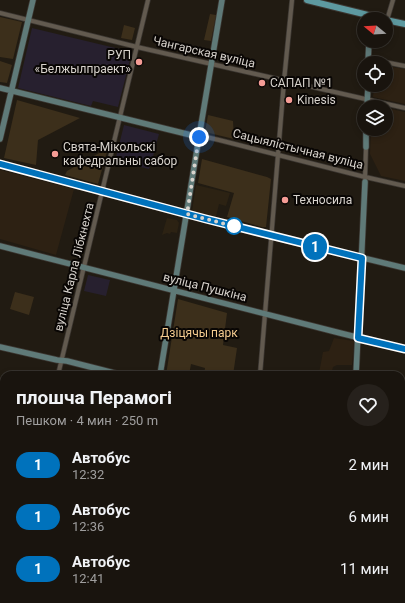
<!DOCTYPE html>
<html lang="ru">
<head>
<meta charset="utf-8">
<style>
	:root { --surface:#19140e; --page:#26211c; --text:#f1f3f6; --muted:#9f9e9e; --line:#37332e }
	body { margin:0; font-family:Roboto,sans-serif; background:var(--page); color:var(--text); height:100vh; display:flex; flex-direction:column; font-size:15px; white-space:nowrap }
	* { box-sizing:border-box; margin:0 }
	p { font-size:13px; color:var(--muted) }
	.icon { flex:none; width:22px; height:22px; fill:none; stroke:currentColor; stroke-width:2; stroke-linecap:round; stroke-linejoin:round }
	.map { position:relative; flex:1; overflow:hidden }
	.panel { position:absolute; left:0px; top:371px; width:405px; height:232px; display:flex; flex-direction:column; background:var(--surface); border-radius:12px 12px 0 0; box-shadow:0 2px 6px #0003,0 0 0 1px var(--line) }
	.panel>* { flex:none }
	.badge { padding:0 8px; border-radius:13px; font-size:14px; line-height:26px }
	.needle { width:26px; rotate:288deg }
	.controls { position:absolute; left:357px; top:12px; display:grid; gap:8px }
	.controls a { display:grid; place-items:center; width:36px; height:36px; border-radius:50%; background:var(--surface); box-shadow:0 2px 6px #0003,0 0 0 1px var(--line); font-size:20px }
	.you { position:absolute; width:20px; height:20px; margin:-10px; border:3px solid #fff; border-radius:50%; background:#1a73e8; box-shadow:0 0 0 6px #1a73e833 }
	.map>.badge { position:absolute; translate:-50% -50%; box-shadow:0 0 0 2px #fff }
	.round { display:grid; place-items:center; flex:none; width:42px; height:42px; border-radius:21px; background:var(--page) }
	.summary { display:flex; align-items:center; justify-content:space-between; height:68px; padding:0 16px }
	h1 { font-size:19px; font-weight:700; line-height:30px }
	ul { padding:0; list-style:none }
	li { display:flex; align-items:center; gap:12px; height:52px; padding:0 16px }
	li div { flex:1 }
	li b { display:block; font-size:15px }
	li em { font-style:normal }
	li .badge { min-width:44px; font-weight:700; text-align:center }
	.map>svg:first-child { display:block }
	.commercial { fill:#2d2113 }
	.industrial { fill:#27202f }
	.built { fill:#2c2213 }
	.green { fill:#3c2f1b }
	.forest { fill:#614a27 }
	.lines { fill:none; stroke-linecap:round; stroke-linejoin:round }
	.street-casing { stroke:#3c3732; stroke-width:5.5 }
	.secondary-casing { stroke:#3c3732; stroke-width:7 }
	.primary-casing { stroke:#3c3732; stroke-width:8 }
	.street { stroke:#625a4f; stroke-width:4 }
	.secondary { stroke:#5f7a78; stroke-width:5.5 }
	.primary { stroke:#5d99a0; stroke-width:6 }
	.line-casing { stroke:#fff; stroke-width:9 }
	.line { stroke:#0072bc; stroke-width:6 }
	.walk { stroke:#d8d3cd; stroke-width:4; stroke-dasharray:0 7.2 }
	.poi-dot { fill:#f59c95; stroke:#090604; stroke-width:1.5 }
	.stop-dot { fill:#fff; stroke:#0072bc; stroke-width:2 }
	.labels { text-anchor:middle; stroke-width:4; stroke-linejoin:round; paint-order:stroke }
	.street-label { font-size:12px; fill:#d8d3cd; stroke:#090604 }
	.poi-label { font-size:12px; fill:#d8d3cd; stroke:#090604; text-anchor:start }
	.park-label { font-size:12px; fill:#f4cb8f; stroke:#090604 }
</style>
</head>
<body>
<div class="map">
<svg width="405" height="603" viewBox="0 0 405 603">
	<rect width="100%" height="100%" fill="#211b12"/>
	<path class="commercial" d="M386 66 405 69V104L373 97 374 85H386Z
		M386 108 405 112V181L381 176 370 154 371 129H386Z
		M0 170 74 189 56 255 0 239Z
		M334 338 354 341 352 365H337L333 367 331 375 319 373 323 352 329 351Z"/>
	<path class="industrial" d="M32 28 132 52 118 107 93 101 91 106 18 88Z
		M124 125 159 134 152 160 149 169 115 161Z
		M88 275 110 280 106 296 84 291Z"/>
	<path class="built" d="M196 185 230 193 226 206 219 204 216 217 192 211Z
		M167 218 177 220 179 223 177 233 171 232 170 234 167 233 162 235Z
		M401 388H405V417H401Z
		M0 419H4V445L0 446Z
		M136 599H205L203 603H135Z"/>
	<path class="green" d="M210 14 216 15 211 41 204 40Z
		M0 17 22 22 13 59 0 57Z
		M124 25 135 28 132 40 121 38Z
		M0 61 12 65 7 83 0 82Z
		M17 100 80 118 38 140 36 165 4 158Z
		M208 115 233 121 234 139 205 132Z
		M108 148 98 184 65 175 67 171Z
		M202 159 267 177 271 179 266 227H262L227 217 234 193 198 183Z
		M15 292 34 297 29 315 10 309Z
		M178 299 227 313 223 345 237 348 233 375H204L205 368 191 364 189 375H166Z
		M4 458V599H80L83 603H0V459Z"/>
	<path class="forest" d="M0 489H4V563L2 574 0 575Z
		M17 599H79L83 603H13L16 602Z"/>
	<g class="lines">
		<defs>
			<path id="street" d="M0 13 137 47 405 108
				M387 20 393 0
				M369 59 405 66
				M199 137 202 136 219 140 361 176 405 186
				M365 179 366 147
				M58 375 148 0
				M260 375 284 81 292 0
				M0 453 4 452
				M401 545 405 544
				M111 603 113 599
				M208 603 211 599"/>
			<path id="secondary" d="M368 63 369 41
				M0 88 199 137
				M367 107 368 85
				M0 139 33 0
				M366 147V129
				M0 164 272 236 405 268
				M0 246 340 333 405 349
				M0 347 57 360 67 361 122 375
				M160 375 199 137 222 0
				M356 375 365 182
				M401 445 405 446
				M327 603 329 599"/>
			<path id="primary" d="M307 0 384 19
				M386 20 405 24"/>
		</defs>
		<use href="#street" class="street-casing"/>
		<use href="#secondary" class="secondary-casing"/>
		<use href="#primary" class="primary-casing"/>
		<use href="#street" class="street"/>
		<use href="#secondary" class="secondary"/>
		<use href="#primary" class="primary"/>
	</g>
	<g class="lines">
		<defs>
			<path id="line" d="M0 164 206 219 362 258 358 338 405 349"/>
		</defs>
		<use href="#line" class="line-casing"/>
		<use href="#line" class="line"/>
		<path class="walk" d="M199 137 187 214 237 227 234 226"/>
	</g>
	<g class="poi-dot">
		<circle cx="139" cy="62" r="4"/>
		<circle cx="262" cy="83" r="4"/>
		<circle cx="289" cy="100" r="4"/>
		<circle cx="55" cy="154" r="4"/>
		<circle cx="285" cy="200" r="4"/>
	</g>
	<circle class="stop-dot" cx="234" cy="226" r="8"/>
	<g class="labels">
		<g class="street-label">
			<text transform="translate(204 52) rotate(13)" y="4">Чангарская вуліца</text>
			<text transform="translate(298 149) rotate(14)" y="4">Сацыялістычная вуліца</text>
			<text transform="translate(74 267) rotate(-76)" y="4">вуліца Карла Лібкнехта</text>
			<text transform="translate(205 287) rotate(14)" y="4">вуліца Пушкіна</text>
		</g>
		<g class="poi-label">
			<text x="131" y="59" text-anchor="end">РУП<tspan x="131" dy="14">«Белжылпраект»</tspan></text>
			<text x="270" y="87">САПАП №1</text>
			<text x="297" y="104">Kinesis</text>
			<text x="63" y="151">Свята-Мікольскі<tspan x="63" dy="14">кафедральны сабор</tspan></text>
			<text x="293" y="204">Техносила</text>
		</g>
		<g class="park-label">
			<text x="199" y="337">Дзіцячы парк</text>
		</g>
	</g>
</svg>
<div class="controls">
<a><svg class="needle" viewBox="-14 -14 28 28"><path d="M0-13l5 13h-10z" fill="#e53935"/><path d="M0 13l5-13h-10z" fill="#9f9e9e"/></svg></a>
<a><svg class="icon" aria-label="locate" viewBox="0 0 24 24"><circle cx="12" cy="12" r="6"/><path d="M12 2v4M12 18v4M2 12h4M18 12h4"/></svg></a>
<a><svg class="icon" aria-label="layers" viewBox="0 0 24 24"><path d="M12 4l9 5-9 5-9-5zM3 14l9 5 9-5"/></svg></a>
</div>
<div class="you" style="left:199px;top:137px"></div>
<b class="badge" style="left:315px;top:247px;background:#0072bc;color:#fff">1</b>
<section class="panel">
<div class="summary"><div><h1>плошча Перамогі</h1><p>Пешком · 4 мин · 250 m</p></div><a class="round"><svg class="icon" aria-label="heart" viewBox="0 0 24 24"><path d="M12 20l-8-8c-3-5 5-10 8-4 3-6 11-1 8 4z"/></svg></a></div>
<ul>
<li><span class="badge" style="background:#0072bc;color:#fff">1</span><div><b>Автобус</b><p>12:32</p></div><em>2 мин</em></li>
<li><span class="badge" style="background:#0072bc;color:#fff">1</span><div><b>Автобус</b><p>12:36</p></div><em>6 мин</em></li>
<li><span class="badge" style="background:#0072bc;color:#fff">1</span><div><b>Автобус</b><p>12:41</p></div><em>11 мин</em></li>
</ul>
</section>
</div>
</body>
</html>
